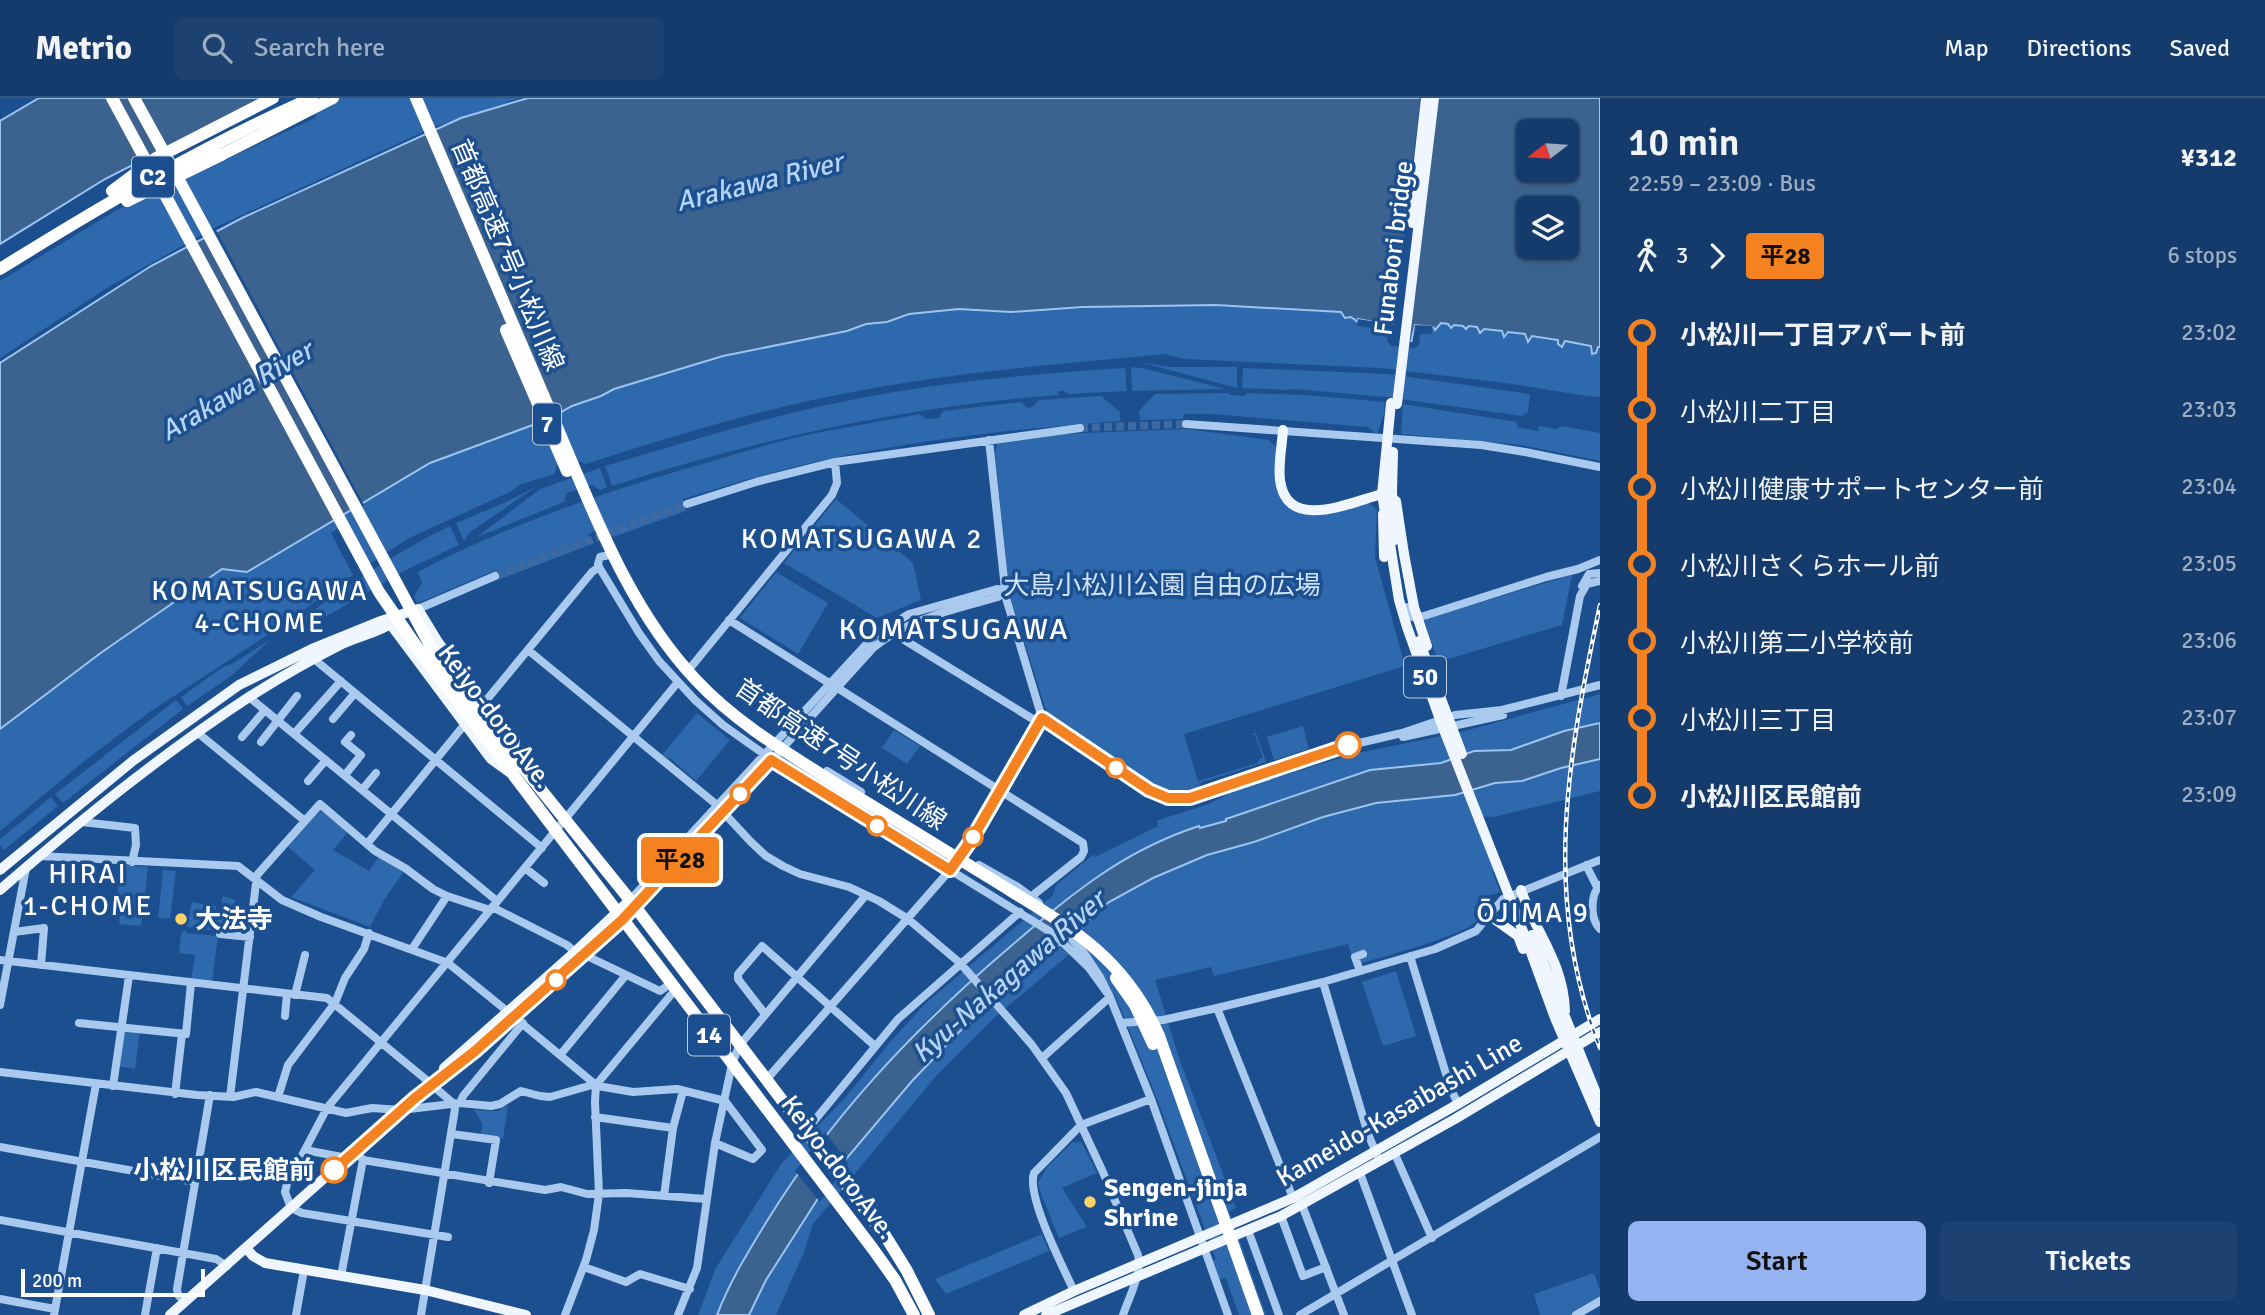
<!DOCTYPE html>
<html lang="en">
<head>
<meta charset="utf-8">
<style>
	:root { --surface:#143b6b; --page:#1d4271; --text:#f1f3f6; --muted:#9dadc1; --line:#33557e; --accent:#95b2f1 }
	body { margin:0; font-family:Signika,"Noto Sans JP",sans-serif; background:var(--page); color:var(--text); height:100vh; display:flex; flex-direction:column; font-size:26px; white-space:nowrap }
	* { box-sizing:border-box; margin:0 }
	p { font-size:23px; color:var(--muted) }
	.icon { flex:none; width:38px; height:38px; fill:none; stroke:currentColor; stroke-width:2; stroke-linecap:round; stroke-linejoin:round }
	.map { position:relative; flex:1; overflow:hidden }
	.sheet { display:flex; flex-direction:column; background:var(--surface); width:665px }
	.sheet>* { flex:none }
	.badge { padding:0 14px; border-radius:5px; font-size:24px; line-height:46px }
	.needle { width:46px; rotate:253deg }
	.buttons { position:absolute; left:1516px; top:21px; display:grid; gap:14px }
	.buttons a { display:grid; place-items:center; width:63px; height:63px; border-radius:10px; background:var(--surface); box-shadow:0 2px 5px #0004,0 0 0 2px var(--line); font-size:35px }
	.scale { position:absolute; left:21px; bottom:18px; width:184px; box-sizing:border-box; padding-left:7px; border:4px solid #fff; border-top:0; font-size:19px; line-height:24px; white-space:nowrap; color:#fff; -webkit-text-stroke:5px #1b4f8f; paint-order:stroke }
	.map>.badge { position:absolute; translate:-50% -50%; box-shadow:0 0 0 4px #fff }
	.legs { display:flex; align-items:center; gap:10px; height:77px; padding:0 28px; font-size:23px }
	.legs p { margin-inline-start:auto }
	.head { display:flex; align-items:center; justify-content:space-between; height:119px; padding:0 28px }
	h1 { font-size:38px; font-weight:600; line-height:52px }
	.button { display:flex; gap:14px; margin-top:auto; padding:14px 28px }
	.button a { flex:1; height:80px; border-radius:10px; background:var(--accent); color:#111; font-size:28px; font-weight:600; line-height:80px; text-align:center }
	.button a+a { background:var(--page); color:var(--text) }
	ul { padding:0 28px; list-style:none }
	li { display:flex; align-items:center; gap:24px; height:77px; font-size:26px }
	li i { display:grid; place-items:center; width:10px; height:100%; margin:0 9px; background:currentColor }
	li i::after { content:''; width:18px; height:18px; margin:-9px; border:5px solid; border-radius:50%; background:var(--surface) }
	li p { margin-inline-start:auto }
	li:first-child i { background:linear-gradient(#0000 50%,currentColor 0) }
	li:last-child i { background:linear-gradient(currentColor 50%,#0000 0) }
	header { display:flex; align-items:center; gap:42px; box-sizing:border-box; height:98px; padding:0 35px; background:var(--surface); border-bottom:2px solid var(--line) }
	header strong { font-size:33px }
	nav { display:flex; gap:38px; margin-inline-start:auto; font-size:24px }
	.search { width:490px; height:63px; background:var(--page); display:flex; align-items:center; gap:18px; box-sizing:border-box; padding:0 24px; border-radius:10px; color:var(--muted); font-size:26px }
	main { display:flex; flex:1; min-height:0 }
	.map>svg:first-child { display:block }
	.green { fill:#2e69ad }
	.water { fill:#3c6290; stroke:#9cc4f0; stroke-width:2; fill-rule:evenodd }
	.pier { fill:#1b4f8f }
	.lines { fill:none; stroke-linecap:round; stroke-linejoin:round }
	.minor-tunnel { stroke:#3d69a0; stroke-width:8; stroke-dasharray:8 4; stroke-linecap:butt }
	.minor { stroke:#a9c9ee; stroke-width:8 }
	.major { stroke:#f0f6ff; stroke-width:10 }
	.highway { stroke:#fff; stroke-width:12 }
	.rail-casing { stroke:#fff; stroke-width:4.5 }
	.rail { stroke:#1b4f8f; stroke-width:2; stroke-dasharray:5; stroke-linecap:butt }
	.major-bridge { stroke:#f0f6ff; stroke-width:10 }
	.highway-bridge { stroke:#fff; stroke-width:12 }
	.line-1-casing { stroke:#fff; stroke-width:16 }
	.line-1 { stroke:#f58220; stroke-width:10 }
	.stop-1-dot { fill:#fff; stroke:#f58220; stroke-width:3.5 }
	.poi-dot { fill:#ffd166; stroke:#1b4f8f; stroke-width:2.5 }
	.labels { text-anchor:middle; stroke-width:7; stroke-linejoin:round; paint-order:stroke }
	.shield { fill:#1b4f8f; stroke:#bbcadd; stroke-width:2 }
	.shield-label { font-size:24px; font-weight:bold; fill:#fff }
	.street-label { font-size:26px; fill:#fff; stroke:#1b4f8f }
	.park-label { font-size:26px; fill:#cfe3fa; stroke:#1b4f8f }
	.poi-label { font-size:26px; font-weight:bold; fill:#fff; stroke:#1b4f8f; text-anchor:start }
	.stop-label { font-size:26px; font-weight:bold; fill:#fff; stroke:#1b4f8f; text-anchor:end }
	.water-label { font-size:28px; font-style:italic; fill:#b5d3f5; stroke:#1b4f8f }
	.neighbourhood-label { font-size:28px; letter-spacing:2px; fill:#fff; stroke:#1b4f8f }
	.quarter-label { font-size:30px; letter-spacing:2px; fill:#fff; stroke:#1b4f8f }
</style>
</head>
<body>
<header>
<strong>Metrio</strong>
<div class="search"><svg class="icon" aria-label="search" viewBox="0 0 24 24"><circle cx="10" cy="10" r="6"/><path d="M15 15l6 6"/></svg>Search here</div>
<nav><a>Map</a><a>Directions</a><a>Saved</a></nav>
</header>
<main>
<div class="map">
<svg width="1600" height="1217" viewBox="0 0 1600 1217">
	<rect width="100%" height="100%" fill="#1b4f8f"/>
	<path class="green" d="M326 0H520L434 29 218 128 110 188 0 260V183L115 113 315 20 319 3Z
		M1149 207 1249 208 1341 214 1358 224V228L1388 232 1387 243 1391 248 1414 250 1419 247 1420 236H1431L1433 231 1435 232 1441 225 1559 242 1562 249 1565 243 1591 248 1590 254 1600 249V299L1586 298 1513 286 1381 270 1185 261 1165 256C1049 267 931 276 817 301 739 318 662 341 586 366L578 363 567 339 554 376 519 387 510 394 409 440 363 470 340 429 331 435 353 477 275 532 148 615 87 661 0 733V631L102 554 222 471 247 474 430 365 549 321 572 308 601 298 614 291 723 258 847 233 866 226 887 224 909 216 959 211 1011 214Z
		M1143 265 1171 269H1237V290Z
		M1131 269 1142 270 1225 291 1132 293Z
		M1125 270 1127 293 1069 296 1064 293H1058V297C903 309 759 341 612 388L605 368C685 345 764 319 846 303 938 284 1032 276 1125 270Z
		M1243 270 1388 276 1530 296 1528 314 1522 318 1386 299 1293 291 1288 292 1242 290Z
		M1228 295 1231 297 1245 298 1246 295 1305 297 1385 304 1384 316 1377 336 1367 329 1212 316H1184L1183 321 1140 322 1139 313 1155 296Z
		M1101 298 1120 314V323C1024 330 927 341 833 360 782 371 732 386 683 401L686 413 613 439 605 429 588 436 592 446 498 482 494 473 428 501 417 505 414 498 422 485 418 474C509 426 607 393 706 365 737 356 767 346 798 339 838 330 879 324 919 316L927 321 939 320 943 313 1021 304 1028 310 1034 308 1039 302Z
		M1403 306 1517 324V329L1538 333 1539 328 1556 331 1562 328 1600 335V363L1521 347 1401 336Z
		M1188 331 1269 342 1277 350 1290 409C1315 425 1343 412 1370 405L1377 412 1375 459 1405 568 1184 636 1198 683 1258 665V662L1263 660 1255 637H1251L1256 635 1266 664 1199 685 1201 692C1182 698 1168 697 1149 689L1099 651 1059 627 1050 619 1045 609 1010 498 995 356 997 346 1060 336Z
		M600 370 607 389 600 392 592 387 567 395 564 404 477 439 540 391Z
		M537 388 469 435 464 443 456 425 504 405Z
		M836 401 913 465 921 502 877 520 784 465Z
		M450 428 459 447 402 474 327 518H320L283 534C337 496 391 456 450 428Z
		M776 474 828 505 798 556 740 520Z
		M1572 477 1562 527 1438 564 1424 521Z
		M271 541 231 578 187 608 181 599 223 569 232 566Z
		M1600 596V625L1564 633 1511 652H1481L1441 665 1370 672 1226 720 1227 723 1200 730 1198 728 1140 753 1078 791 933 916 876 977 828 1035 786 1092 740 1167 717 1217H698L716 1170 781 1066 844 1001 891 943 926 905 1053 797 1056 787 1094 756 1095 759 1158 728 1157 723C1180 714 1210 709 1230 694L1353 656 1461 634Z
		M176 602 183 611 63 705 55 696Z
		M697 615 730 642 696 683 670 660 668 661 662 657Z
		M1303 628 1309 651 1274 662 1267 639Z
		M894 632 920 648 907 666 882 650Z
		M1600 661V693L1494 719 1473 718 1494 770 1493 775 1500 794 1490 798C1487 806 1485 816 1478 822 1462 839 1381 859 1355 867L1348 846 1214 878 1211 869 1155 882 1180 963 1236 1110 1229 1113 1266 1217H1239L1226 1180 1219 1182 1212 1163 1216 1161 1157 1001 1116 900 1103 878 1079 848 993 921 937 977 813 1126 804 1154 776 1217H749L766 1182 817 1102 846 1061 912 983 960 933 1109 804 1153 780 1207 757 1254 744 1323 719 1377 705 1455 697 1495 685 1522 683 1562 670Z
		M51 699 58 708 4 752 0 747V741Z
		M319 711 349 733 333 752 369 773 379 758 404 773 384 802 370 829 291 799 315 772 287 748Z
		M124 767 148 769 141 828 119 826 122 805 117 804 119 781H122Z
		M163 772 176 773 170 821 158 820Z
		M223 798 235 802 232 835 187 829 192 804 216 808 215 814 224 816 226 807 221 805Z
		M184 832 187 835 218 838 212 885 191 883 195 857 179 855 181 836Z
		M1396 873 1416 938 1383 948 1362 884Z
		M122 931 140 933 135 971 117 968Z
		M508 1007 503 1041 481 1038 482 1025 474 1012 498 1013Z
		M1073 1044 1082 1045 1097 1075 1062 1090 1087 1129 1059 1140 1041 1096 1038 1085 1047 1069Z
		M1042 1136 1049 1153 946 1196 935 1181Z
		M1594 1175 1600 1192V1200L1571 1217H1540L1534 1196Z"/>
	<path class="water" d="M39 0H263L105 81 0 146V23Z
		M528 0H1600V249H1598L1596 255 1592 256 1591 248 1565 243 1562 249 1558 246V242L1532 238 1528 244 1525 236 1508 234 1504 239 1502 233 1484 231 1480 235 1477 229 1469 228 1466 231 1463 228 1454 227 1451 230 1448 226 1441 225 1435 232 1433 229 1415 227 1411 245 1392 242 1394 228 1358 221V224L1351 219 1345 220 1341 214 1216 207 1083 209 1011 214 959 211 909 216 887 224 866 226 847 233 723 258 614 291 601 298 572 308 549 321 430 365 247 474 222 471 102 554 0 631V265L151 168 242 120 461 20ZM1528 33H1566V72H1528ZM1528 110H1566V149H1528Z
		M1600 625V661L1561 670 1522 683 1495 685 1455 697 1376 705 1323 719 1254 744 1207 757 1153 780 1109 804 960 933 912 983 846 1061 817 1102 766 1182 749 1217H717C730 1183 748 1154 767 1123 831 1019 912 933 1004 854 1067 800 1119 754 1199 728L1200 730 1226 723V721L1370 672 1441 665 1474 653 1511 652 1564 633Z"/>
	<path class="pier" d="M1420 0H1438L1410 244H1413L1415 227 1433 228 1431 234 1429 232 1418 231 1416 245 1411 248 1390 245 1388 241 1390 229 1361 225 1357 228 1358 221 1395 227Z
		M215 130 364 407 352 415 203 137Z
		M825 1034 848 1065 820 1104 795 1073Z"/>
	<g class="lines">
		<path class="minor-tunnel" d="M1080 330 1186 326
			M495 478 687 406"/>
		<path class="minor" d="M1186 326 1481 347 1525 354 1600 369
			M989 342 1006 500 1042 620 1140 687 1160 698 1190 700 1342 649 1402 635 1455 617 1502 612 1600 587
			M687 406 756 384 835 364 1080 330
			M614 456 600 459 598 466 599 469 639 535 659 563 695 602 723 627 778 666 1054 836 1089 870 1110 899
			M1582 488 1589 476 1600 475
			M1406 509 1409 518 1416 520 1427 517 1546 479 1578 471 1600 462
			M418 511 495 478
			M729 522 829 585
			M894 534 906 543 1036 623 1042 620
			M528 552 717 707
			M314 561 542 750
			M691 569 832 397 837 385 835 364
			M836 589 1083 745 1084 753 1081 759 1032 798
			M1561 598 1580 498 1587 486 1600 483
			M249 599 497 803
			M484 605 592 474 599 469
			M333 621 355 595
			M198 635 305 723
			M294 636 341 583
			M242 639 265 612
			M1403 639 1503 617
			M261 644 297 598
			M827 673 861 694
			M345 677 361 657 345 644 351 637
			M308 683 326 662
			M362 692 376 675
			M724 715 750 743 766 758 783 768 800 776 849 789 879 803 908 821 960 865 1032 947 1066 995 1102 1072 1138 1157C1142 1176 1129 1199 1123 1217
			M82 724 135 730 136 747 132 764
			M367 746 465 626
			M39 758 238 768 282 802 321 819 448 865 507 913
			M979 767 1018 789 1039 805
			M1586 767 1597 789
			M525 770 544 785
			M1600 787C1590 797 1590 821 1600 831
			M630 802 874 538 909 516 997 491 1005 493
			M492 809 567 847 575 854
			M635 809 724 715 873 550C907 521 955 511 998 499L1005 493
			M1062 830 1084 855 1100 879 1110 899 1151 1001 1228 1217
			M14 834 44 830 41 867
			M220 836 250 839
			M412 851 447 798
			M586 855 591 860 660 893 670 886
			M1410 858 1450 989 1458 1006
			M0 862 327 900 429 984
			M1360 873 1355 859 1363 856
			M1323 884 1368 1036 1377 1057
			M295 897 305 857
			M0 907 26 770
			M1217 910 1293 1100
			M765 916 738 881V876L762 848 875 948
			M285 918 287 896
			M514 919 596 987 675 892
			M79 925 186 936 191 885
			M1121 925 1163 922 1217 910 1323 884 1435 851 1476 833 1503 801 1600 762
			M561 956 626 877
			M1042 960 1110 899
			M0 974 197 997 233 999 256 994 346 1015 372 1010 401 1012 460 1005 491 1008 500 1006 521 993 540 998 550 999 592 987 633 994 677 991 725 1003 762 1052 753 1061 715 1045
			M766 982 950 772 972 741 1042 620
			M113 988 129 878
			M175 996 182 936
			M230 999 257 777 320 706 375 753 405 770 433 791 447 798 490 812
			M278 999 288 967 335 905 345 880 364 851 369 835
			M460 1005 463 998 523 925
			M595 1019 673 1030
			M805 1034 898 921 1020 814
			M452 1036 496 1042 489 1085
			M0 1049 195 1084
			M305 1052 347 1060
			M355 1053 363 1062 545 1092 561 1089 587 1096 626 1095 706 1101
			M1394 1054 1432 1140
			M1360 1075 1412 1217
			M664 1098 673 1030 683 993
			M1302 1107 1344 1217
			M1281 1118 1303 1178 1326 1169
			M0 1122 216 1161 227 1168
			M1248 1132 1279 1217
			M448 1139 302 1115 291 1110 285 1094 287 1086 327 1010 678 584
			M584 1169 626 1184 640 1176 690 1191
			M341 1178 363 1062
			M1074 1193C1063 1169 1026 1098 1034 1075L1081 1027 1151 1001
			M0 1201 55 1211
			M185 1204 178 1197 177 1191 210 997
			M54 1217 96 986
			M145 1217 157 1150
			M296 1217 304 1172
			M421 1217 455 1011 454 1006 432 987
			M565 1217 586 1162 594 1132 599 1096 595 1004 596 987
			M678 1217 697 1170 715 1045 732 966 739 948 866 797
			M1300 1217 1600 1039
			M1576 1217 1600 1203"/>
		<path class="major" d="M1412 125 1426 0
			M1397 306 1434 0
			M1283 332C1282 348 1278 366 1280 382 1287 435 1351 404 1382 396
			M1396 403 1404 456
			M1383 416 1384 459
			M392 523 391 527 491 661 509 674
			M0 772 134 662 239 587 312 551 381 523 418 511 438 544 498 625 515 641 513 658
			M0 792C79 723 162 656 249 599 279 580 310 562 342 546 362 537 383 533 400 520
			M1521 792C1536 836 1563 863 1565 913
			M1490 818 1518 838 1523 851
			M1532 837 1600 1005
			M1526 841 1555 920 1600 1024
			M444 970 575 854 630 802
			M246 1150 253 1158 265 1165 425 1192 526 1217
			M170 1217 401 1012 514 919 635 809
			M1024 1217 1074 1193 1293 1100 1458 1006 1600 921
			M1046 1217 1281 1118 1455 1021 1600 934"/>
		<path class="highway" d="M112 0 152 74
			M134 0 173 71
			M221 57 333 0
			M431 549 496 636 630 802 886 1139 907 1173 929 1217
			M421 555 873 1151 895 1182 914 1217"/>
		<defs>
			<path id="rail" d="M1600 507C1568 658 1541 801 1600 950"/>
		</defs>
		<use href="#rail" class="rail-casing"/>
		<use href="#rail" class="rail"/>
		<path class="major-bridge" d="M1391 305 1382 396 1399 502 1407 529 1442 627 1526 841
			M1393 354 1392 394 1395 442
			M1404 456 1414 509 1427 548
			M1419 543 1462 656"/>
		<path class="highway-bridge" d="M416 0C461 105 506 210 551 315 591 407 626 508 696 582 737 626 791 657 841 689 891 719 941 750 990 780 1064 826 1123 855 1159 938L1258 1217
			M173 71 431 549
			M156 80 379 494 421 555
			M112 93 156 60 273 0
			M127 103 221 57
			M0 171C101 108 203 48 312 0
			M506 232 567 373
			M1116 880 1135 907 1153 946"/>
	</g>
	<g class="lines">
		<defs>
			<path id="line-1" d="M334 1072 415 1000 475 953 622 822 771 662 950 772 972 741 1042 620 1149 692 1168 700H1190L1348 647"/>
		</defs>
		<use href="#line-1" class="line-1-casing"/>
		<use href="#line-1" class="line-1"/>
	</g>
	<g class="stop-1-dot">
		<circle cx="1348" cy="647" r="12"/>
		<circle cx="1116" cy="670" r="9"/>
		<circle cx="740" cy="696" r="9"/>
		<circle cx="877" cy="728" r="9"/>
		<circle cx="973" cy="739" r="9"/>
		<circle cx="556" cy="882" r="9"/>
		<circle cx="334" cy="1072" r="12"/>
	</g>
	<g class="poi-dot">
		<circle cx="181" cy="821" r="7"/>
		<circle cx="1090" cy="1104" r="7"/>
	</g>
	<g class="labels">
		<g class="shield">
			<rect x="132" y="58.5" width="42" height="41" rx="5"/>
			<rect x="533" y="305.5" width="28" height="41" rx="5"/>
			<rect x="1404" y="558.5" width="42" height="41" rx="5"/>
			<rect x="688" y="916.5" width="42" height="41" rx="5"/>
		</g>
		<g class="shield-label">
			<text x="153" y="87">C2</text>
			<text x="547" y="334">7</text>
			<text x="1425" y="587">50</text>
			<text x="709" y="945">14</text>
		</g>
		<g class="street-label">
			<text transform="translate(1393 150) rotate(-83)" y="9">Funabori bridge</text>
			<text transform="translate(508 157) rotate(67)" y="9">首都高速7号小松川線</text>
			<text transform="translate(496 618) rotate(53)" y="9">Keiyo-doro Ave.</text>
			<text transform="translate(841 656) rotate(34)" y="9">首都高速7号小松川線</text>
			<text transform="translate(1399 1012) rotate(-30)" y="9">Kameido-Kasaibashi Line</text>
			<text transform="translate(839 1069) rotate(53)" y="9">Keiyo-doro Ave.</text>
		</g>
		<g class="park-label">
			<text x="1162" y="496">大島小松川公園 自由の広場</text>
		</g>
		<g class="poi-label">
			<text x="195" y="830">大法寺</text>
			<text x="1104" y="1098">Sengen-jinja<tspan x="1104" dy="30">Shrine</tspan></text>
		</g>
		<g class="stop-label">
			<text x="315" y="1081">小松川区民館前</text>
		</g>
		<g class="water-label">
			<text transform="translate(759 83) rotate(-14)" y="10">Arakawa River</text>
			<text transform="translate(236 292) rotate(-30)" y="10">Arakawa River</text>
			<text transform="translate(1008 878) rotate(-41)" y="10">Kyu-Nakagawa River</text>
		</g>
		<g class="neighbourhood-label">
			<text x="862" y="450">KOMATSUGAWA 2</text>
			<text x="260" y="502">KOMATSUGAWA<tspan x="260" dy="32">4-CHOME</tspan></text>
			<text x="88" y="785">HIRAI<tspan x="88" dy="32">1-CHOME</tspan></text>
			<text x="1533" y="824">ŌJIMA 9</text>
		</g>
		<g class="quarter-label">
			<text x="954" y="541">KOMATSUGAWA</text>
		</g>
	</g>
</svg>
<div class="buttons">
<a><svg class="needle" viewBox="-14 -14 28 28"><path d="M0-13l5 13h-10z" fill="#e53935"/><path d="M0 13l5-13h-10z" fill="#9dadc1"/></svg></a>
<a><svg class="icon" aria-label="layers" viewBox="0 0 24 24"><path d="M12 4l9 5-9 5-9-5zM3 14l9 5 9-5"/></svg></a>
</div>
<div class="scale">200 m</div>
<b class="badge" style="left:680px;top:762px;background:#f58220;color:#111">平28</b>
</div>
<section class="sheet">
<div class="head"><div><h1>10 min</h1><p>22:59 – 23:09 · Bus</p></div><b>¥312</b></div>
<div class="legs"><svg class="icon" aria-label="walk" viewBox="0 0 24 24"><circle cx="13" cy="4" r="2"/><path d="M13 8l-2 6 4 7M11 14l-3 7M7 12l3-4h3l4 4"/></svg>3<svg class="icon" aria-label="forward" viewBox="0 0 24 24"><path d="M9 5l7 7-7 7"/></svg><b class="badge" style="background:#f58220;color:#111">平28</b><p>6 stops</p></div>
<ul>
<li><i style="color:#f58220"></i><b>小松川一丁目アパート前</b><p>23:02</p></li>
<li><i style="color:#f58220"></i><span>小松川二丁目</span><p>23:03</p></li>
<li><i style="color:#f58220"></i><span>小松川健康サポートセンター前</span><p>23:04</p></li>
<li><i style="color:#f58220"></i><span>小松川さくらホール前</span><p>23:05</p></li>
<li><i style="color:#f58220"></i><span>小松川第二小学校前</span><p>23:06</p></li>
<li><i style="color:#f58220"></i><span>小松川三丁目</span><p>23:07</p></li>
<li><i style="color:#f58220"></i><b>小松川区民館前</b><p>23:09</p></li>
</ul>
<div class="button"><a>Start</a><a>Tickets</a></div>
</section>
</main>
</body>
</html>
